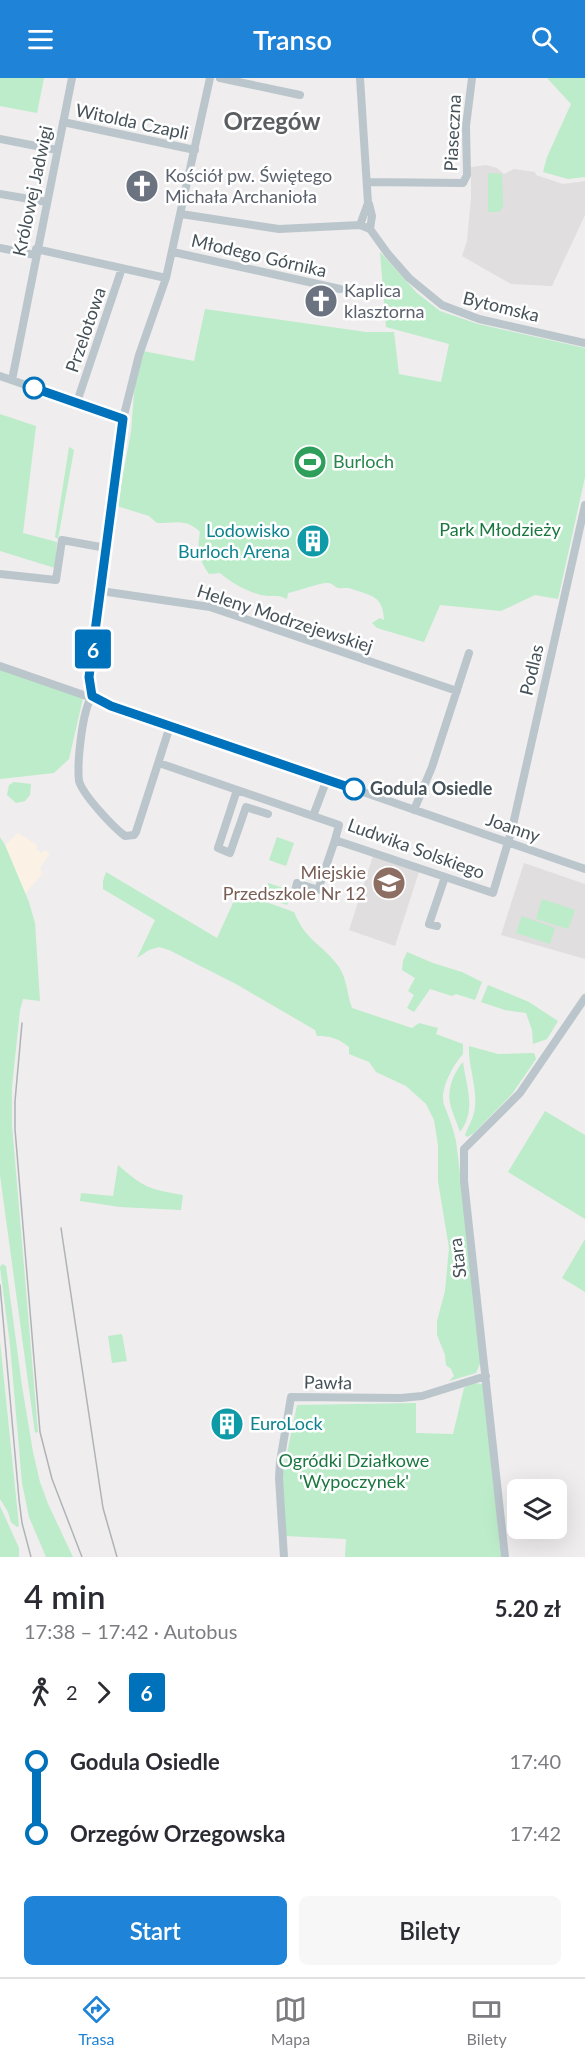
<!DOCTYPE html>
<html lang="pl">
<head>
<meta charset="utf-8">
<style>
	:root { --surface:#fff; --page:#f7f7f7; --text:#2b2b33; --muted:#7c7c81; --line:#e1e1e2; --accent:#1f83d7 }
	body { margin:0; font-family:Lato,sans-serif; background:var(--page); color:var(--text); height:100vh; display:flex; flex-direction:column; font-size:22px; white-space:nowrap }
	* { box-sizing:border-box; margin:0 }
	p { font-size:20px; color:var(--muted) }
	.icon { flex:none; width:33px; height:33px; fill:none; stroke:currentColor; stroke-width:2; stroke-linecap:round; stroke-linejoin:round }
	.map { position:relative; height:1479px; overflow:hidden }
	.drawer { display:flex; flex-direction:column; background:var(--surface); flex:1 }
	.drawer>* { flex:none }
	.badge { padding:0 12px; border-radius:4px; font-size:21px; line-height:39px }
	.controls { position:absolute; left:507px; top:1401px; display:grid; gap:12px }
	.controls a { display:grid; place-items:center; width:60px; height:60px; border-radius:9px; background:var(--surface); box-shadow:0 6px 24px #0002; font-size:30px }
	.map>.badge { position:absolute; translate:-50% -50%; box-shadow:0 0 0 3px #fff }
	.legs { display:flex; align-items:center; gap:9px; height:66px; padding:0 24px; font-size:20px }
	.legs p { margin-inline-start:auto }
	.overview { display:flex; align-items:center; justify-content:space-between; height:102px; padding:0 24px }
	h1 { font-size:33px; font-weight:600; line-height:45px }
	.cta { display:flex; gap:12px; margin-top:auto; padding:12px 24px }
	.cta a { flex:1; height:69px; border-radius:9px; background:var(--accent); color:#fff; font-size:24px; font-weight:600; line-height:69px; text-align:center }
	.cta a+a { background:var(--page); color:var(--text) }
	ul { padding:0 24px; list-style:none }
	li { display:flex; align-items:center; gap:21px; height:72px; font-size:22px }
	li i { display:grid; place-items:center; width:9px; height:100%; margin:0 8px; background:currentColor }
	li i::after { content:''; width:15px; height:15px; margin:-8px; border:4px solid; border-radius:50%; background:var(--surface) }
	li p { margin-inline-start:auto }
	li:first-child i { background:linear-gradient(#0000 50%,currentColor 0) }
	li:last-child i { background:linear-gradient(currentColor 50%,#0000 0) }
	header { display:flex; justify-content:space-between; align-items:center; height:78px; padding:0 24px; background:var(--accent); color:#fff; font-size:27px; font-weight:600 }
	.dock { display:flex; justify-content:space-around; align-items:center; height:84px; border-top:2px solid var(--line); background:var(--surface); font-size:16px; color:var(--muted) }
	.dock a { display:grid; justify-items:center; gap:3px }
	.dock .current { color:var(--accent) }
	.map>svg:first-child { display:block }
	.commercial { fill:#fbf2e5 }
	.education { fill:#e0dede }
	.green { fill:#bcecc9 }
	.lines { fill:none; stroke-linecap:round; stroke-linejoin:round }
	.minor { stroke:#bbc6cc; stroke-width:8 }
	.rail { stroke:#afb3b7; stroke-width:1.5 }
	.line-1-casing { stroke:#fff; stroke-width:14 }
	.line-1 { stroke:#0072bc; stroke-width:9 }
	.stop-1-dot { fill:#fff; stroke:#0072bc; stroke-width:3 }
	.labels { text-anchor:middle; stroke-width:5; stroke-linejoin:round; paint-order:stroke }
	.street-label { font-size:18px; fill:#465259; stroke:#fff }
	.worship-label { font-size:18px; fill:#5b616d; stroke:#fff; text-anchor:start }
	.leisure-label { font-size:18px; fill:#27864d; stroke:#fff; text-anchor:start }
	.park-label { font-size:18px; fill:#1a773f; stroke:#fff }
	.culture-label { font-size:18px; fill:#0d838f; stroke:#fff; text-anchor:end }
	.stop-label { font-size:18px; font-weight:bold; fill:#465259; stroke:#fff; text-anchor:start }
	.education-label { font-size:18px; fill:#785e54; stroke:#fff; text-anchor:end }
	.district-label { font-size:24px; font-weight:bold; fill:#5a5e61; stroke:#fff }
</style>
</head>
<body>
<header><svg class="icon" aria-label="menu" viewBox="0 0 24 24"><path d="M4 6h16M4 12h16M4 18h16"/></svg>Transo<svg class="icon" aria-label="search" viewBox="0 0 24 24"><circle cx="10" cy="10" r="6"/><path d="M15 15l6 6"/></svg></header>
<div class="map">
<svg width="585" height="1479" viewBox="0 0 585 1479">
	<rect width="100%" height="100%" fill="#efeded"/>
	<path class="commercial" d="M18 755 37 767 36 771 41 775 45 772 50 775 40 790 42 796 25 816 5 767Z"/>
	<path class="education" d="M486 87 497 90 504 96 514 91 535 94 536 97 563 106 585 103V137L552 208 511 206 462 178 467 163 471 120V89Z
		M373 778 419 794 395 868 349 852Z
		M524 785 585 806V881L501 857Z"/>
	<path class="green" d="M0 0H44L37 35 0 28Z
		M547 0H585V99L568 101 543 94 547 79 571 26Z
		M488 95 502 96 503 129 499 134H488Z
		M380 174 417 215 440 233 478 246 585 270V399L558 521 535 517 501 533 440 527 424 564 377 550 372 545 380 540 384 542C383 517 371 518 352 511 348 509 342 511 338 510 335 509 333 506 329 505 321 504 298 513 288 515L287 521C279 517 277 518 268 518 253 517 231 505 220 495L209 496C198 479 197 474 200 454 187 440 174 445 157 445L149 438 117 428 131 354 135 303 143 273 194 283 205 231 366 254H394L399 296 441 304 449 266 386 249Z
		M0 336 36 348 23 455 57 464 55 490 0 473Z
		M69 369 74 372 58 461 55 459Z
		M0 591 83 620 69 681 54 695 0 701Z
		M14 704 31 706 30 717 25 723 16 725 7 717 9 707Z
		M0 759 5 767 29 824 35 845 40 923 23 921 20 932 12 1009V1047L38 1354 35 1355 0 1097Z
		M277 759 294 765 286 788 269 782Z
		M106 794 217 860 238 814 294 834C306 864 323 866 339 889 347 901 347 916 352 930L412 950 419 945 438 950 436 956 463 966V976C453 987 439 1012 444 1027 449 1039 453 1050 456 1063L482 1277V1281L476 1295 449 1303 454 1298 451 1291 446 1287 445 1277 437 1257V1243L445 1213 449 1170 438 1103V1067L434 1042 426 1026 406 1008 376 994 369 984 349 976V969C338 960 330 958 317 958L315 952 236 906 169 872 159 869 149 872 137 880 155 842 103 811V803Z
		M268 805 292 813 287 827 263 819Z
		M542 821 575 832 568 851 536 841Z
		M522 838 555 850 550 866 516 855Z
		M407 874 433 885 462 894 482 904 475 922 456 916 452 918 430 911 414 934 407 930 414 917 408 913 415 900 402 892 403 883Z
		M488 907 529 924 558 943 547 961 533 966 532 952 526 935 505 932 481 924Z
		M469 968 498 976 534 975 536 981 512 1016 474 1055 467 1059 465 1057C468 1049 472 1043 474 1035 479 1012 468 990 469 968Z
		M463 984C466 1008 477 1032 460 1054 457 1044 452 1035 450 1025 447 1011 454 994 463 984Z
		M545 1033 585 1057V1141L508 1094Z
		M118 1087C144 1110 149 1111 183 1117L181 1132 120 1129 80 1123 81 1115 113 1118Z
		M585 1161V1214L562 1200Z
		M2 1186 6 1188 22 1308 33 1374 40 1404 48 1426 73 1479H46L29 1439 22 1405 10 1267 0 1189Z
		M122 1256 127 1283 112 1285 108 1258Z
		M0 1263 19 1448 17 1449 11 1444 8 1434 0 1421Z
		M472 1305 483 1306 501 1479H345L346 1461 285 1458 282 1399 297 1327 416 1325V1355L453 1356 464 1310Z
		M0 1428 19 1470V1479H0Z"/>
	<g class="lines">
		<path class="minor" d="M220 0 300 17
			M63 44 195 72
			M0 61 57 72
			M367 104 463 105 467 97 466 48 472 0
			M0 116 47 124
			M369 126 372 138 370 151
			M181 136 279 151 360 147 370 151 388 176 409 200 442 227 479 241 585 265
			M360 147 368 125 360 0
			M0 170 35 177
			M36 171 166 200
			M173 174 340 211
			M0 298 123 341
			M12 302 72 0
			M77 324 122 190
			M0 496 56 502 62 462 106 470
			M101 513 210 529 457 613
			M0 588 585 791
			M92 618 89 599 123 341 139 277 166 200 210 0
			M92 618C82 633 77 685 79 703 83 717 113 749 125 758L134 757 136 754 170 648
			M159 685 339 747 335 762 493 815 512 751 585 427
			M237 712 218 770 230 775 246 729 268 736
			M414 732 432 689 469 575
			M313 738 327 701
			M294 817 297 805 318 812 335 762
			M437 848 429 846 445 799
			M284 1479 279 1400 280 1384 291 1319 401 1320 422 1318 486 1298
			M505 1479 464 1103V1071L520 1015 585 920"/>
		<path class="rail" d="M22 945 15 1023V1051L40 1354 52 1401 82 1479
			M61 1150 103 1430 117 1479
			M0 1207 19 1421 22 1445 31 1479"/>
	</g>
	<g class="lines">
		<defs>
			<path id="line-1" d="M34 310 123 341 89 599 92 618 111 628 354 711"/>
		</defs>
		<use href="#line-1" class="line-1-casing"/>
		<use href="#line-1" class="line-1"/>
	</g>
	<defs>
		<symbol id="church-disc" viewBox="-11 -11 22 22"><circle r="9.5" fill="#6b7280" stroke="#fff"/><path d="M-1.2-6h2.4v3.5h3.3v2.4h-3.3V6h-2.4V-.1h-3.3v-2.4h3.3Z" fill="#fff"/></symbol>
		<symbol id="stadium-disc" viewBox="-11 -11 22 22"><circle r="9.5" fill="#2e9e5b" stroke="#fff"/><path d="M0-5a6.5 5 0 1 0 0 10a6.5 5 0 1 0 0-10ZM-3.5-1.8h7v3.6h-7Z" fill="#fff"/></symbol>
		<symbol id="building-disc" viewBox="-11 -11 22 22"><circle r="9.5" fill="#0f9aa8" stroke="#fff"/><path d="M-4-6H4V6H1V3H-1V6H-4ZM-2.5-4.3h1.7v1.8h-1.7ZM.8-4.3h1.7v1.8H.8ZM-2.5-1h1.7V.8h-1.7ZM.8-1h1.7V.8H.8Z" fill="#fff"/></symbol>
		<symbol id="school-disc" viewBox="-11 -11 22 22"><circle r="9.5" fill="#8d6e63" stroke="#fff"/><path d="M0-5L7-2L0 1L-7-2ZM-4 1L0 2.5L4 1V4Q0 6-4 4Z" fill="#fff"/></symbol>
	</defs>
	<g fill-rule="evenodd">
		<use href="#church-disc" x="123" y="89" width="38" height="38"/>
		<use href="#church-disc" x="302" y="204" width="38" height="38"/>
		<use href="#stadium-disc" x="291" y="365" width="38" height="38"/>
		<use href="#building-disc" x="294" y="444" width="38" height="38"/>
		<use href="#school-disc" x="370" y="786" width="38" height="38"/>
		<use href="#building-disc" x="208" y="1327" width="38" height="38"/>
	</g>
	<g class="stop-1-dot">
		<circle cx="34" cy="310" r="10"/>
		<circle cx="354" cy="711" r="10"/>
	</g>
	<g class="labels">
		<g class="street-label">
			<text transform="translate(132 44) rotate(12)" y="6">Witolda Czapli</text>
			<text transform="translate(453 55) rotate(-87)" y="6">Piaseczna</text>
			<text transform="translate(33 113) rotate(-78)" y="6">Królowej Jadwigi</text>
			<text transform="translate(259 178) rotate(13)" y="6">Młodego Górnika</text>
			<text transform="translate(501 229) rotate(14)" y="6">Bytomska</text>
			<text transform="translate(86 252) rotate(-71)" y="6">Przelotowa</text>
			<text transform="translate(285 541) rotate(18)" y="6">Heleny Modrzejewskiej</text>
			<text transform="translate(532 592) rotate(-77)" y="6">Podlas</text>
			<text transform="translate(513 750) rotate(19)" y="6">Joanny</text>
			<text transform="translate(416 771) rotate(20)" y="6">Ludwika Solskiego</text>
			<text transform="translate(458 1180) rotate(-97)" y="6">Stara</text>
			<text transform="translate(328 1305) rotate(1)" y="6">Pawła</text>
		</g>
		<g class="worship-label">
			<text x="165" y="104">Kościół pw. Świętego<tspan x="165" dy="21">Michała Archanioła</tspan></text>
			<text x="344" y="219">Kaplica<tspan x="344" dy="21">klasztorna</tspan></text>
		</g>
		<g class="leisure-label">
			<text x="333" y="390">Burloch</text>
		</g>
		<g class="park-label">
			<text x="500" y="458">Park Młodzieży</text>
			<text x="354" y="1389">Ogródki Działkowe<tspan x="354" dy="21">'Wypoczynek'</tspan></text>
		</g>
		<g class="culture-label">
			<text x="290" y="459">Lodowisko<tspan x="290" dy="21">Burloch Arena</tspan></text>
			<text x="250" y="1352" text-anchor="start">EuroLock</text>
		</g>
		<g class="stop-label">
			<text x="370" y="717">Godula Osiedle</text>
		</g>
		<g class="education-label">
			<text x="366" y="801">Miejskie<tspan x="366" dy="21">Przedszkole Nr 12</tspan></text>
		</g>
		<g class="district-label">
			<text x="272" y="52">Orzegów</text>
		</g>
	</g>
</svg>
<div class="controls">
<a><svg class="icon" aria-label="layers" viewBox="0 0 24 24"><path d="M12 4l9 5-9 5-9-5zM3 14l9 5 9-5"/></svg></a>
</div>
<b class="badge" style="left:93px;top:571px;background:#0072bc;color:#fff">6</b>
</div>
<section class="drawer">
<div class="overview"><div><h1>4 min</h1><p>17:38 – 17:42 · Autobus</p></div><b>5.20 zł</b></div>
<div class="legs"><svg class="icon" aria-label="walk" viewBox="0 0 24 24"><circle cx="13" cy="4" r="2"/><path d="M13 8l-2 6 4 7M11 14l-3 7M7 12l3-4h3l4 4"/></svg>2<svg class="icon" aria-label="forward" viewBox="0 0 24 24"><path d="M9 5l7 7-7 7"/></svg><b class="badge" style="background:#0072bc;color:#fff">6</b></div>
<ul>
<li><i style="color:#0072bc"></i><b>Godula Osiedle</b><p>17:40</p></li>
<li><i style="color:#0072bc"></i><b>Orzegów Orzegowska</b><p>17:42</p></li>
</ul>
<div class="cta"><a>Start</a><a>Bilety</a></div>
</section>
<nav class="dock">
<a class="current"><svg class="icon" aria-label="directions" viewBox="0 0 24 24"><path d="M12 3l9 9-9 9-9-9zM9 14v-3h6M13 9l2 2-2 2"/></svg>Trasa</a>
<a><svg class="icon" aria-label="map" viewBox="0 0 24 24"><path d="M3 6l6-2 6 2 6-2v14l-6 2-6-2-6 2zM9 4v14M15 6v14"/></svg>Mapa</a>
<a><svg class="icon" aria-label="tickets" viewBox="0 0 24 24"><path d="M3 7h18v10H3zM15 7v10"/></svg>Bilety</a>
</nav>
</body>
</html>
